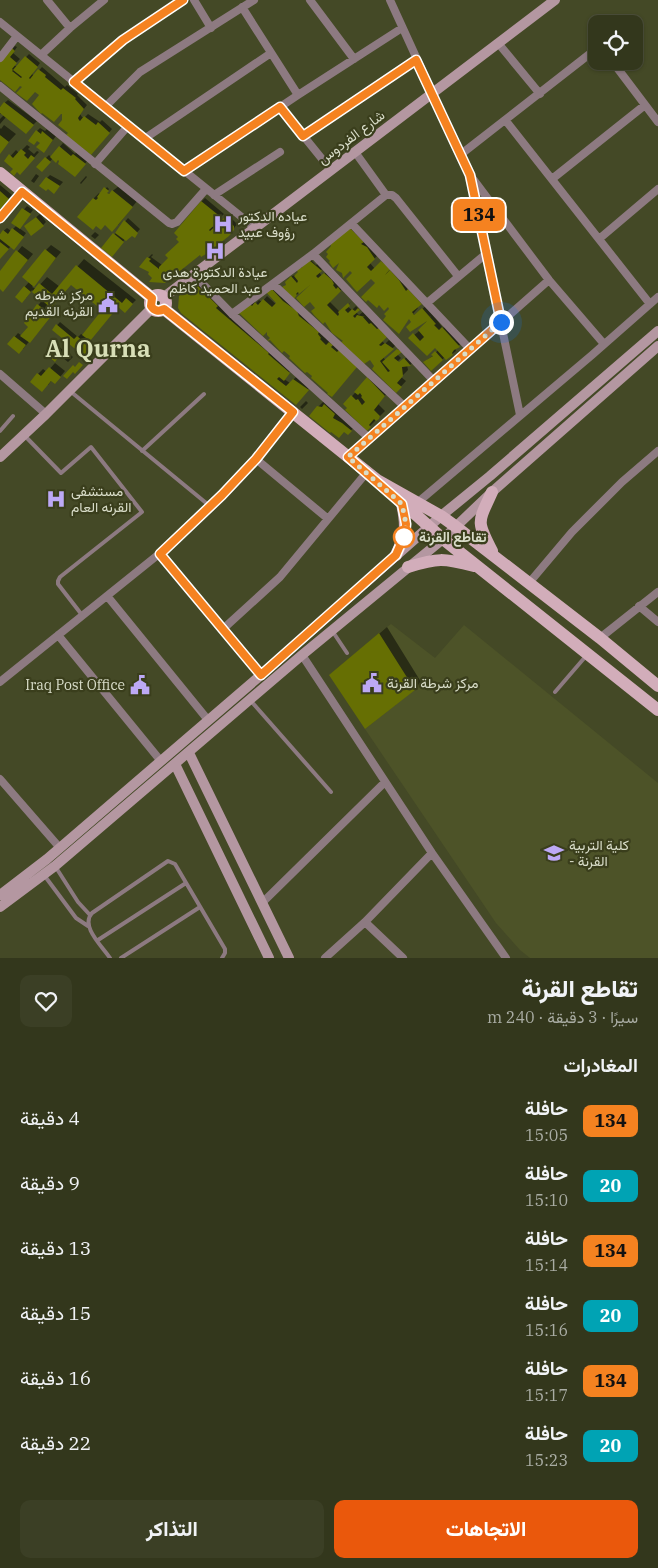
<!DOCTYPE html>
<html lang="ar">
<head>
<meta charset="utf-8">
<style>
	:root { --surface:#33371c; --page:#3b3f25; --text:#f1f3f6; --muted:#a9aca3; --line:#4e513b; --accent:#ea580c }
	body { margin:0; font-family:"IBM Plex Serif",Vazirmatn,serif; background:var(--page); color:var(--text); direction:rtl; height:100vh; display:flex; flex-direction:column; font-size:19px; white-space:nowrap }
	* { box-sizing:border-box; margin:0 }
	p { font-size:16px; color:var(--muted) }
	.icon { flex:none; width:28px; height:28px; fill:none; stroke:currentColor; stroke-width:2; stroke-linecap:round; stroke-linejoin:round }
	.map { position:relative; height:958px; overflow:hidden; direction:ltr }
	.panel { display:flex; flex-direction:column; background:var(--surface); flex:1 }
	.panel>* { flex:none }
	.badge { padding:0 10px; border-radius:8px; font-size:18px; line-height:32px }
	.buttons { position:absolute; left:588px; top:15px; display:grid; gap:10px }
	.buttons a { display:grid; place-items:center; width:55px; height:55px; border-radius:10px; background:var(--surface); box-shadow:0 1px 4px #0004,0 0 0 1px var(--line); font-size:25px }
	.you { position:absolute; width:25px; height:25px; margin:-12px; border:4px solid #fff; border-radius:50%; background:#1a73e8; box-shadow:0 0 0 8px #1a73e833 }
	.map>.badge { position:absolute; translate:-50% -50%; box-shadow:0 0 0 2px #fff }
	h2 { padding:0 20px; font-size:19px; line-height:45px }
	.round { display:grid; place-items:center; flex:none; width:52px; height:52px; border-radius:10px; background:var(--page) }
	.summary { display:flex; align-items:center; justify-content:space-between; height:85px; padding:0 20px }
	h1 { font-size:24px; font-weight:800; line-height:38px }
	.cta { display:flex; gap:10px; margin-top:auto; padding:10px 20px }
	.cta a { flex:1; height:58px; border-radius:10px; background:var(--accent); color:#fff; font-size:20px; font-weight:800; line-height:58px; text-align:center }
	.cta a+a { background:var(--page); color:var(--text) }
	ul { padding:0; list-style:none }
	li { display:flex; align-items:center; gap:15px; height:65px; padding:0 20px }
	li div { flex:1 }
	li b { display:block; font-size:19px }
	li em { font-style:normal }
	li .badge { min-width:55px; font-weight:700; text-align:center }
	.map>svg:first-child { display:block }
	.built { fill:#4d5328 }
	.shadow { fill:#0007 }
	.building { fill:#666f03 }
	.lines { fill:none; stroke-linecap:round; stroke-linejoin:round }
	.lane { stroke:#8d7a81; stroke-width:4 }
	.street { stroke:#8d7a81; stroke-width:8 }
	.secondary { stroke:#b497a1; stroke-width:10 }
	.primary { stroke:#d2adba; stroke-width:12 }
	.line-casing { stroke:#fff; stroke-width:11 }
	.line { stroke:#f58220; stroke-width:8 }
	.walk { stroke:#d9ddc9; stroke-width:5; stroke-dasharray:0 9 }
	.stop-dot { fill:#fff; stroke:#f58220; stroke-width:2.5 }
	.labels { text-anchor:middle; stroke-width:4.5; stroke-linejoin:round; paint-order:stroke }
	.street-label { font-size:14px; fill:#d9ddc9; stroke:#3a3e1c }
	.poi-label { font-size:14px; fill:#d9ddc9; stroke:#3a3e1c; text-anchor:start }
	.stop-label { font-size:14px; font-weight:bold; fill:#d9ddc9; stroke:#3a3e1c; text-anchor:start }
	.town-label { font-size:24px; font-weight:bold; fill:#d8dfb7; stroke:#3a3e1c }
</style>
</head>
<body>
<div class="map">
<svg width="658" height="958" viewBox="0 0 658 958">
	<rect width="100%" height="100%" fill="#444926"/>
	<path class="built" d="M391 624 435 658 464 625 658 783V958H530L520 950 496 923 365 729 414 690 379 633Z"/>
	<path class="shadow" d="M15 46 17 47 13 53 20 59 14 65 17 67 29 54 40 63 32 74 34 76 42 67 65 87 67 85 78 94 77 95 87 105 80 114 82 117 84 118 88 114 100 122 102 120 112 129 94 151 69 133 63 120 62 111 41 95 35 91 0 78V62Z
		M8 100 37 121 29 129 6 117 0 124V119L4 115 2 113 0 114V107Z
		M4 125 16 134 0 151V128L1 129Z
		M40 128 45 131 47 129 56 136 47 148 41 143 37 131Z
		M63 143 75 154 77 151 88 160 78 172 58 159 53 158 45 167 46 158 49 155 51 157Z
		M27 145 30 147 28 149 34 154 37 151 39 152 25 168H15L6 161 16 150 19 153Z
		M36 174 39 176 34 183 31 181Z
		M50 175 63 182 57 189 48 188 47 178Z
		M86 176 87 177 81 184 80 183Z
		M0 185 12 195 0 208Z
		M119 186 137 201 118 225H96L79 217 94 198 99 193 101 195 107 187 109 189 105 195 106 196Z
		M205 198 224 214 211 226 214 228 228 215 237 224 232 231 200 253 154 278 148 258 152 254 153 255 151 257 162 265 169 258 181 242 201 202Z
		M27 206 33 210 19 228 26 233 17 245 11 246 0 258V234L7 228 11 231 17 225 13 222Z
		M40 214 46 222 43 225 29 223Z
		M128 218 140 229 134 236 132 234 125 239 115 252 103 248Z
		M353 225 378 255 370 263 375 269 385 258 386 273 394 268 426 298 417 307 418 308 413 314 414 315 426 306 443 328 446 325 462 343 455 348 456 351 452 354 445 357 431 370 424 362 434 355 438 350 435 347 410 338 418 332 431 316 410 330 413 322 409 318 399 332 381 280 354 273 350 270 352 253 327 257Z
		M95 232 99 235 95 239 91 236Z
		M51 245 61 252 32 287 36 289 47 277 60 287 84 259 136 300 128 308 119 306 89 340 94 345 88 352 53 330 60 322 78 337 81 334 83 335 104 310 71 283 50 308 54 311 23 349 9 344 18 333 22 336 29 327 25 323 43 299 32 290 26 298 16 297 29 282 46 250Z
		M22 246 33 254 3 290 0 288V273Z
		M311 260 316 265 320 262 324 267 319 272 322 276 328 270 344 287 329 301 340 312 352 301 347 306 352 310 356 306 359 309 356 312 359 315 363 312 366 313 381 327 382 341 385 344 389 340 396 345 383 357 386 361 401 346 403 348 397 354 401 358 396 363 398 365 410 354 415 360 410 365H407L408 370 401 377 406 381 396 392 370 358 345 340 308 285 294 297 287 284 288 279 292 276 296 275 299 272 297 269Z
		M200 277 290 371 284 379 290 383 297 376 311 386 299 400 180 297Z
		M275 285 341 350 314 376 266 331 240 312 254 301 256 303 259 300 262 302 267 296 279 307 280 305 267 292Z
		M57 345 63 350 58 357 54 348Z
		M68 353 73 357 68 362 63 358Z
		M55 363 65 371 60 377 52 380 48 385 38 374 43 369 47 372Z
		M371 375 388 392 378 404 385 411 367 429 345 404Z
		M306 401 308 403 302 409 300 407Z
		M324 401 354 427 348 434 318 407Z
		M387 627 421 682 414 689 330 675Z"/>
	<path class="building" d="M12 48 15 51 10 57 17 63 12 69 13 70 12 71 21 78 22 77 13 70 25 56 38 67 29 78 30 79 38 69 46 75 45 77 61 90 63 88 76 98 75 99 84 109 78 118 79 120 80 121 84 116 96 125 98 122 110 133 91 155 66 135 68 133 58 125 62 120V114H61L54 122 42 113 41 114 32 104 39 95 35 92 27 101 16 93 22 87 20 86 15 92 0 80V61Z
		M4 102 34 125 26 134 0 113V107Z
		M36 130 41 134 42 131 53 140 44 153 36 147 40 143 37 141 34 145 28 141Z
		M0 135 9 142 0 154Z
		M59 146 71 156 73 154 86 164 75 177 58 164 59 161 58 160 56 163 50 157Z
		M21 149 26 153 24 155 28 159 31 155 35 158 20 175 17 172 14 176 10 172 13 169 4 161 9 154 13 158Z
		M45 157 51 162 42 172 36 167Z
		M46 177 60 186 54 194 48 189 46 191 39 186Z
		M104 187 109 191 107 193 109 194 112 190 133 207 112 232 105 225 101 230 96 226 93 230 77 217 93 198 96 200 98 198 97 197Z
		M0 191 9 199 0 209Z
		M201 201 222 218 209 230 210 231 224 218 234 226V230L229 236 206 254 201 257 200 255 165 283 149 282 152 278 148 274 149 272 139 267 147 257 151 259 149 261 159 269V267L168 258 165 255 179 242 176 239 178 237 174 233Z
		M22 208 31 214 20 229 11 223Z
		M36 217 44 226 31 236 24 226Z
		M124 220 138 233 135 238 132 236 126 241 115 233Z
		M349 227 364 242 361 244 367 247 375 259 367 267 371 271 381 261 386 265 390 269 385 275 390 270 399 280 406 291 408 289 422 304 412 312 414 315 422 308 436 324 434 325 439 330 442 327 460 347 454 350 452 353 453 355 446 360 435 348 427 356 408 338 413 333 420 341 424 337 418 330 427 321 410 332 406 327 411 322 409 319 399 334 383 320 386 316 384 314 389 309 388 307 384 311 379 305 377 308 368 300 366 302 361 297 375 283 371 279 357 292 346 279 352 273 350 271 343 278 342 273 336 270 339 263 333 268 329 262 330 261 326 257 328 254 326 252 331 246 330 244Z
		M12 228 24 237 14 250 0 239V234L3 230 8 234Z
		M113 233 124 242 112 257 101 248Z
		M0 242 9 249 0 259Z
		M45 249 56 258 34 287 22 277Z
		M16 250 28 260 3 292 0 289V271Z
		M309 260 322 271 316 276 318 278 324 273 332 280 334 284 333 285 336 289 338 287 341 291 327 305 338 316 339 314 338 312 348 303 350 306 345 310 348 313 352 309 355 311 358 308 360 310 353 316 355 318 357 315 365 317H363L369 324 371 323 377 329 379 328 387 337 379 345 381 346 385 343 394 349 380 361 388 372 390 371 382 362 397 349 402 352 394 358 399 362 404 358 411 366 402 367 403 376 397 383 402 387 396 393 372 369 374 366 370 360 364 364 341 342 343 341 332 333 325 322 323 324 314 315 311 311 315 308 310 302 304 307 296 298 310 285 299 294 298 292 296 294 297 295 294 299 282 287 286 285 285 282 291 276 297 283 298 281 294 276 298 272 295 269 300 266 301 268Z
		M76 265 122 303 126 298 133 304 125 313 118 307 90 341 82 335 102 310 71 285 51 308 32 292 39 283 52 294Z
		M194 282 218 306 216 308 269 353 268 354 290 373 284 381 279 377 277 379 286 386 293 379 309 390 296 405 181 313 178 308 179 296Z
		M24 286 31 292 22 303 15 297Z
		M271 288 283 301 297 311 299 316 319 332 318 334 321 338 320 339 326 345 329 342 333 345 331 347 337 352 339 350 357 367 332 397 327 394 328 393 311 378 312 376 307 372 305 373 289 358 290 356 284 351 282 353 270 340 267 341 270 338 267 335V332L263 336 238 312 250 304 252 306 255 302 258 305 263 299 272 307 276 303 266 292Z
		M37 304 52 315 30 343 20 336 28 327 24 323Z
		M56 324 74 339 77 336 92 349 85 357 52 330Z
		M14 336 26 345 19 354 7 344Z
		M53 347 61 354 55 362 47 355Z
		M435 351 443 360 431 371 423 362 433 356 431 355Z
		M79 362 83 365 75 374 73 372 67 379 63 376 73 365 75 367Z
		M49 367 61 377 55 384 51 381 42 392 30 382 37 373 41 376Z
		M367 377 385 396 374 410 380 416 379 419 376 421 374 419 369 425 371 427 367 431 345 410 347 408 343 404 351 395 356 400 358 399 362 405 365 402 361 397 362 396 360 393 358 395 354 392Z
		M324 404 335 414 333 418 342 423 352 431 348 435 344 432 339 438 331 432 330 433 309 416 317 406 322 407Z
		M379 633 415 690 365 729 329 675Z"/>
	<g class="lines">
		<path class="lane" d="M70 391 211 507
			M0 431 13 416
			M24 435 61 473 91 447 142 512 60 577 58 581V584L82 615
			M142 451 204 394
			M333 632 347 653
			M555 692 586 656
			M250 700 331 792
			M55 866 78 902 90 915
			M44 875 76 918 88 926
			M98 940 186 883
			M110 958C102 946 80 926 92 913L168 861 175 864 225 949V953L222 958
			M121 958 200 907"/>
		<path class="street" d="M47 0 70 28
			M194 0 211 28
			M310 0 354 59
			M390 0 470 175 549 280 604 344
			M242 7 298 95
			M0 22 254 227
			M498 43 540 94
			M41 55 70 28 104 0
			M0 58 17 36
			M612 61 658 122
			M75 82 123 40 183 0
			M0 86 169 223 172 224 177 222 206 189
			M105 107 140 72 254 0
			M280 107 331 170
			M506 121 650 304
			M303 136 416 59
			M144 139 271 53
			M355 152 386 195
			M460 155 596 49
			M95 164 128 126
			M184 171 298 95 402 28
			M471 179 520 415
			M552 179 645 105
			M214 195 280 152
			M0 218 22 192
			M352 224 470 349
			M599 239 658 189
			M313 254 434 381
			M193 274 232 314 369 438
			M273 284 405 407
			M427 303 487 253
			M232 314 313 254 386 195H392L396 198 458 276
			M0 374 46 414
			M348 457 549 280
			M256 459 327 518
			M417 503 592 355 658 297
			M159 554 261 675
			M529 583 572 532 622 482 658 451
			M108 597 208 720
			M639 606 658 622
			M223 629 280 577 367 472
			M58 635 160 760
			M600 638 658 592
			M302 655 432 853 506 958
			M0 682 159 554 211 507 256 459 293 412
			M0 779 60 848
			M262 903 385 782
			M365 922 403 958
			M325 958 365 922 432 853"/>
		<path class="secondary" d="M164 297 555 0
			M0 457 46 414 152 308
			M189 753 289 958
			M175 764 269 958
			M0 895 47 859 261 675 441 516 490 476 658 331
			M0 907 55 866 302 655 443 539 492 492 658 346"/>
		<path class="primary" d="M0 173 152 298
			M150 303a8 8 0 1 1 16 0a8 8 0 1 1-16 0Z
			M164 309 377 480
			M492 551C476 520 478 523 492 492
			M396 555C406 535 407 526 402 504
			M408 567C438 558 443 558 474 566
			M658 686 600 638 455 526 441 516 377 480 443 539 658 710"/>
	</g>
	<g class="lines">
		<defs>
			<path id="line" d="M0 218 22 192 152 298 151 306C154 311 159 312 164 309L293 412 256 459 222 495 160 554 261 675 396 555 405 534 406 524 402 504 348 457 501 322 470 175 416 60 303 136 280 107 184 171 74 82 123 40 183 0"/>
		</defs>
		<use href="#line" class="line-casing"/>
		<use href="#line" class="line"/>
		<path class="walk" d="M404 537 406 524 402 504 348 457 501 322"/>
	</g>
	<defs>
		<symbol id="hospital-bare" viewBox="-9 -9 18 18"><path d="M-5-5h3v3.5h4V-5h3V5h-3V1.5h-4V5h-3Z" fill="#bda9f5" stroke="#3a3e1c" stroke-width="2.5" paint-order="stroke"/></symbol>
		<symbol id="civic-bare" viewBox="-9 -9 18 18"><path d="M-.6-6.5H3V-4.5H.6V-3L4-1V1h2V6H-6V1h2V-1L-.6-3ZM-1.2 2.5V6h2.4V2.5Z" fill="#bda9f5" stroke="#3a3e1c" stroke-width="2.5" paint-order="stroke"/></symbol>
		<symbol id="university-bare" viewBox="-9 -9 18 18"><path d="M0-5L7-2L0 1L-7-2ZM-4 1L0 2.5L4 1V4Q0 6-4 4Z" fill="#bda9f5" stroke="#3a3e1c" stroke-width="2.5" paint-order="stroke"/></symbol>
	</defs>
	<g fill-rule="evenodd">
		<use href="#hospital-bare" x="209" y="210" width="28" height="28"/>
		<use href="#hospital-bare" x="201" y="237" width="28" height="28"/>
		<use href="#civic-bare" x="94" y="289" width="28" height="28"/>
		<use href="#hospital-bare" x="42" y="485" width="28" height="28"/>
		<use href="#civic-bare" x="358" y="669" width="28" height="28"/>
		<use href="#civic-bare" x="126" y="671" width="28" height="28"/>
		<use href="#university-bare" x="540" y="839" width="28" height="28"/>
	</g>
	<circle class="stop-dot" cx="404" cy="537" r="10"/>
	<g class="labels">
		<g class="street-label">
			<text transform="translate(351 137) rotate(-37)" y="5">شارع الفردوس</text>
		</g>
		<g class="poi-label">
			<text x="238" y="221">عياده الدكتور<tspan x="238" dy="16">رؤوف عبيد</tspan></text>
			<text x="215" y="277" text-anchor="middle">عيادة الدكتورة هدى<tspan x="215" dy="16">عبد الحميد كاظم</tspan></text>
			<text x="93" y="300" text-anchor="end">مركز شرطه<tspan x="93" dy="16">القرنه القديم</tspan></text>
			<text x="71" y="496">مستشفى<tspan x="71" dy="16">القرنه العام</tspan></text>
			<text x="387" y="688">مركز شرطة القرنة</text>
			<text x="125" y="690" text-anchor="end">Iraq Post Office</text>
			<text x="569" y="850">كلية التربية<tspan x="569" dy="16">- القرنة</tspan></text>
		</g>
		<g class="stop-label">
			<text x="419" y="542">تقاطع القرنة</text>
		</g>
		<g class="town-label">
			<text x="98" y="357">Al Qurna</text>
		</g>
	</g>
</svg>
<div class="buttons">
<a><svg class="icon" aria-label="locate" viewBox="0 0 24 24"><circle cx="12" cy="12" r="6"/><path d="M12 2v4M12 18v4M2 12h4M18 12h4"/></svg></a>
</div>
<div class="you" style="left:501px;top:322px"></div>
<b class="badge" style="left:479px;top:215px;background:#f58220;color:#111">134</b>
</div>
<section class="panel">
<div class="summary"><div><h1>تقاطع القرنة</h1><p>سيرًا · 3 دقيقة · 240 m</p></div><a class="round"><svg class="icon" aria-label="heart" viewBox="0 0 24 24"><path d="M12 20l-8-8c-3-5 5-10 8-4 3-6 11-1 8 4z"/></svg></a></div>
<h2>المغادرات</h2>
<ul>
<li><span class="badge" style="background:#f58220;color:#111">134</span><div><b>حافلة</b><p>15:05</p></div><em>4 دقيقة</em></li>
<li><span class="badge" style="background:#00a3b4;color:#fff">20</span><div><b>حافلة</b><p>15:10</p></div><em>9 دقيقة</em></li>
<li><span class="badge" style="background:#f58220;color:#111">134</span><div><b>حافلة</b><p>15:14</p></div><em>13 دقيقة</em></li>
<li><span class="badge" style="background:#00a3b4;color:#fff">20</span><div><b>حافلة</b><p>15:16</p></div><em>15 دقيقة</em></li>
<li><span class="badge" style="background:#f58220;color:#111">134</span><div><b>حافلة</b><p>15:17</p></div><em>16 دقيقة</em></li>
<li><span class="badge" style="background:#00a3b4;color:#fff">20</span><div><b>حافلة</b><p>15:23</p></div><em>22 دقيقة</em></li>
</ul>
<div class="cta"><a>الاتجاهات</a><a>التذاكر</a></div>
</section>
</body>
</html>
